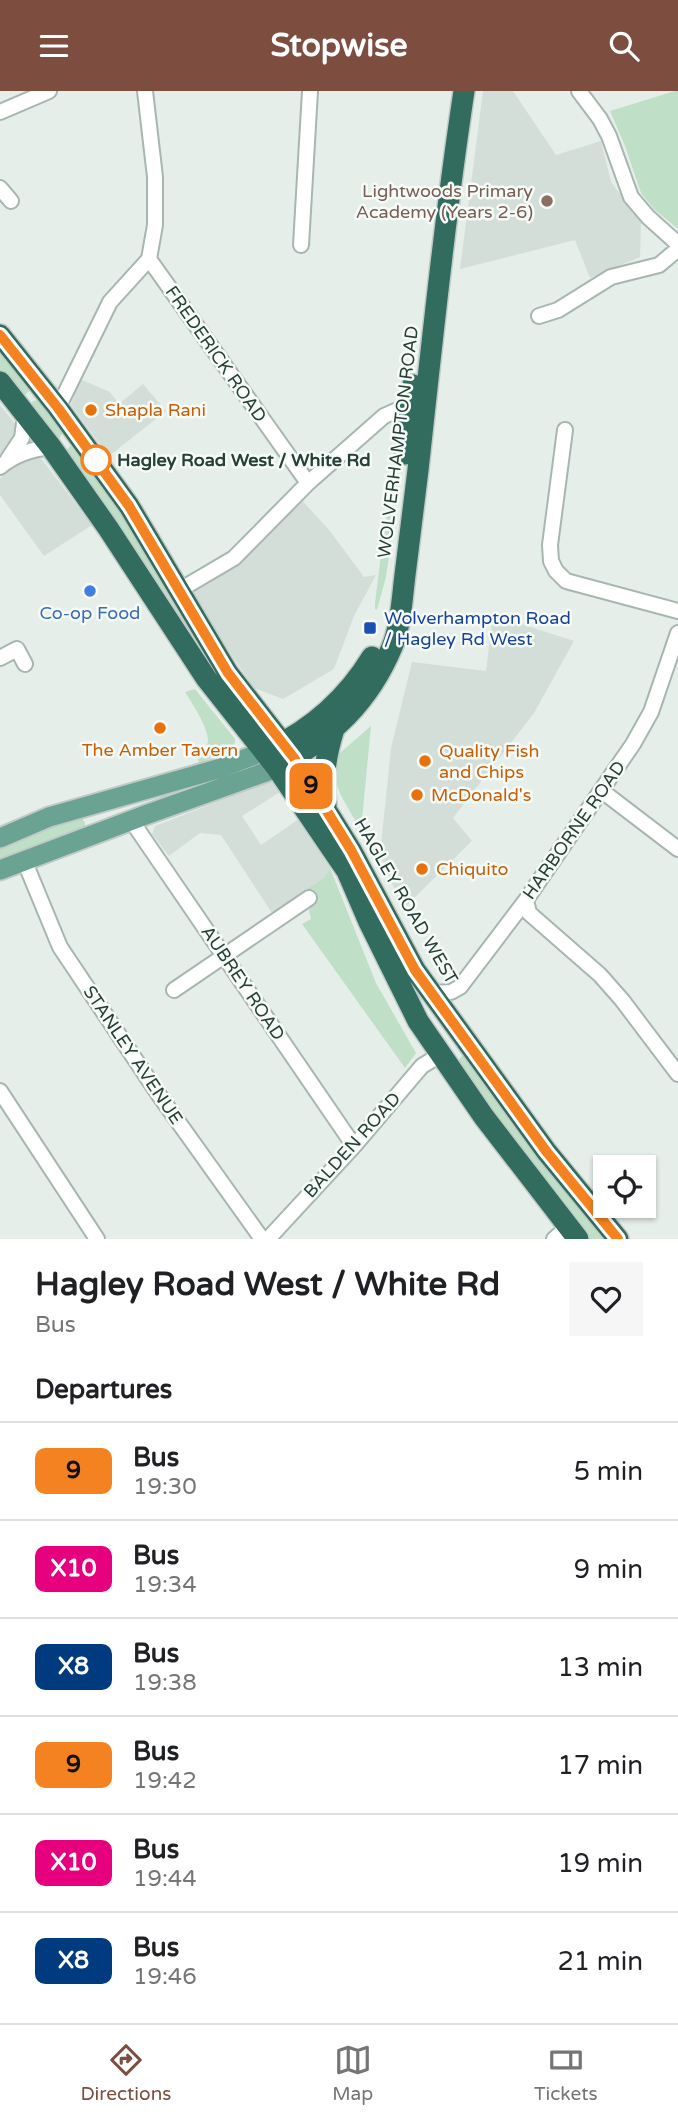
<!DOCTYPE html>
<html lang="en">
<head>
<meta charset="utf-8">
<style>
	:root { --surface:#fff; --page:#f6f6f6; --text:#202124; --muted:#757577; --line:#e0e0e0; --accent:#7d4d40 }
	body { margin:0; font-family:"Varela Round",sans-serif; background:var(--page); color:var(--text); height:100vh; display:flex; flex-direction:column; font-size:26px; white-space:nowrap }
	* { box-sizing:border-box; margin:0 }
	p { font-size:23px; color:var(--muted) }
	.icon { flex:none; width:38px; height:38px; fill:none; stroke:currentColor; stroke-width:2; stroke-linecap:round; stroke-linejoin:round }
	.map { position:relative; height:1148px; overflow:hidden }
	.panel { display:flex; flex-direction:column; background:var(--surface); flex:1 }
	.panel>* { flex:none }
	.badge { padding:0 14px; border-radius:10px; font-size:24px; line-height:46px }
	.buttons { position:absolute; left:593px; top:1064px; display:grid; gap:14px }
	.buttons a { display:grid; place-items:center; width:63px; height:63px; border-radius:0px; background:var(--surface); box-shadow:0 2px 5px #0004; font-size:35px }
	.map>.badge { position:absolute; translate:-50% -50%; box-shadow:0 0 0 4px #fff }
	h2 { padding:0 35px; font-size:26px; line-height:63px }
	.round { display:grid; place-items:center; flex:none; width:74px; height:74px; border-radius:0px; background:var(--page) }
	.headline { display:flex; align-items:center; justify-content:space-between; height:119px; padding:0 35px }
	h1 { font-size:33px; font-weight:700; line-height:52px }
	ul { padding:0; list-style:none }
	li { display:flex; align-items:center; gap:21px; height:98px; padding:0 35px; border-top:2px solid var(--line) }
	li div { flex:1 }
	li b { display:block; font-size:26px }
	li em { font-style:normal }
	li .badge { min-width:77px; font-weight:700; text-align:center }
	header { display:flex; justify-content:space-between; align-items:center; height:91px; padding:0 35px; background:var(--accent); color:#fff; font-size:32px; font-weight:700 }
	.dock { display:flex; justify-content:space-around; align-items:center; height:98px; border-top:2px solid var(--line); background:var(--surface); font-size:19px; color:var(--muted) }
	.dock a { display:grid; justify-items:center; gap:4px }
	.dock .selected { color:var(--accent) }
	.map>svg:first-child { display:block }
	.built { fill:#d4ded9 }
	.green { fill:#c0dfc7 }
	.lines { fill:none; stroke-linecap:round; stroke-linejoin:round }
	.minor-casing { stroke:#a8b6b1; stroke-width:18 }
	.major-casing { stroke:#c2cac7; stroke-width:23 }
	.highway-casing { stroke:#c2cac7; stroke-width:24 }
	.minor { stroke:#fff; stroke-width:14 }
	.major { stroke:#6ba393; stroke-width:19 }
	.highway { stroke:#316c5f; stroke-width:21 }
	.line-casing { stroke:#fff; stroke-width:16 }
	.line { stroke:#f58220; stroke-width:10 }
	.education-dot { fill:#8d6e63; stroke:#f7fbf8; stroke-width:2.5 }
	.food-dot { fill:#e8710a; stroke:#f7fbf8; stroke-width:2.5 }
	.stop-dot { fill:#fff; stroke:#f58220; stroke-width:3.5 }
	.shop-dot { fill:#3f7fe0; stroke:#f7fbf8; stroke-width:2.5 }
	.transit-dot { fill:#1a4fb4; stroke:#f7fbf8; stroke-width:2.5 }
	.labels { text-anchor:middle; stroke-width:5; stroke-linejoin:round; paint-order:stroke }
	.education-label { font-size:18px; fill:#785e54; stroke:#f7fbf8; text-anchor:end }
	.street-label { font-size:18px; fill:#254038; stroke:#f7fbf8 }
	.food-label { font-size:18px; fill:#c56008; stroke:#f7fbf8; text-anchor:start }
	.stop-label { font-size:18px; font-weight:bold; fill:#254038; stroke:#f7fbf8; text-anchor:start }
	.shop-label { font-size:18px; fill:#366cbe; stroke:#f7fbf8 }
	.transit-label { font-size:18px; fill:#164399; stroke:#f7fbf8; text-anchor:start }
</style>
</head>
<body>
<header><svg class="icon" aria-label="menu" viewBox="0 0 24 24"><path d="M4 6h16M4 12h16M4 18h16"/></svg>Stopwise<svg class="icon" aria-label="search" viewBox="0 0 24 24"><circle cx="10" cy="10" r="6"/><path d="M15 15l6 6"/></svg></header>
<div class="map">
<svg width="678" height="1148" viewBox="0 0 678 1148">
	<rect width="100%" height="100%" fill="#e6eeea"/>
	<path class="built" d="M483 0H513L556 64 601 50 611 91 641 130 640 166 590 187 575 149 460 178Z
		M80 288 110 301 119 313 143 293 166 320 109 365 71 314Z
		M0 314 21 340 19 347 0 363Z
		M40 366 92 434 44 465 0 404V387L23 369Z
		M299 406 330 440 364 486 376 484 354 525 334 578 283 608 254 597 188 499Z
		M493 524 574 550 534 622 453 727 472 750 403 818 380 764 391 657 412 571 486 580Z
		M273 689 280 701 242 725 261 754 299 728 330 777 325 786 272 822 221 744 200 742 169 765 152 743 155 735Z"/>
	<path class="green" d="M675 0H678V138L654 118 641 102 625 55 610 20Z
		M0 253 32 298 23 305 0 280Z
		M41 309 63 342 58 349 29 318 33 310Z
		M70 355 75 358 130 436 167 501 227 592 223 596 64 362Z
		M390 391 397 393 389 458 383 457Z
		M381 463 389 465 386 486 377 519 375 518V512Z
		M195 598 235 648 234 658 199 672 198 668C203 663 208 656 208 648 207 635 192 612 185 601Z
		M371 635 361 739C349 717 331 695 333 668Z
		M81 725 85 732V740L0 773V754Z
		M330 777 376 892 416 962 405 977 302 833 311 828 309 819 314 812 307 798 325 786Z
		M462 965H470L613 1148H589L575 1133 461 976 459 968Z"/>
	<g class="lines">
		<defs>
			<path id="minor" d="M579 0 600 28 609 45 631 106 648 126 678 153
				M0 21 49 0
				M0 97 11 110
				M301 154 310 0
				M149 168 308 392
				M539 225 558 219 611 186 659 174 678 158
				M58 317 110 211 149 168 155 134V86L145 0
				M565 339 550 454 551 470 556 480 566 490 678 520
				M8 368 22 347 25 325
				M0 376C15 363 32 358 51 356
				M178 500 234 467 308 392 384 325 400 318 410 317
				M0 567 17 558 25 573
				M602 700 678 758
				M131 729 354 1055
				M24 769 60 856 159 1004 262 1148
				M526 809 529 822 600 884 622 909 678 983
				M174 899 309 807
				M432 902 451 901 460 896 526 809 633 653 651 621 678 542
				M0 1000 97 1148
				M268 1148 354 1055 422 975 440 964
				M554 1148 568 1136"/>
			<path id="major" d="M0 747 49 726 221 677 265 660
				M0 779 148 723 277 677"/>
			<path id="highway" d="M0 244 58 317 129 415 228 582 294 667 351 759 415 879 546 1060 618 1148
				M0 291 51 356 108 437 206 587 277 677 336 764 347 780 369 831 418 930 484 1026 578 1148
				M405 363 413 294
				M270 658C314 637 347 607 372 566
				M282 674C332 645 369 611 392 556 401 534 402 508 405 484 409 449 414 414 418 379 432 252 445 126 464 0
				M326 715C323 685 325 667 334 638"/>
		</defs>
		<use href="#minor" class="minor-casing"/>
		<use href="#major" class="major-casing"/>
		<use href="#highway" class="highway-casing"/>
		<use href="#minor" class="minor"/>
		<use href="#major" class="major"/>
		<use href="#highway" class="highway"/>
	</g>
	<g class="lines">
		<defs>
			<path id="line" d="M0 244 58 317 129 415 228 582 294 667 351 759 415 879 546 1060 618 1148"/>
		</defs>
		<use href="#line" class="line-casing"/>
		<use href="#line" class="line"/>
	</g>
	<circle class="education-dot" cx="547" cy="110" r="7"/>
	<g class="food-dot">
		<circle cx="91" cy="319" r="7"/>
		<circle cx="160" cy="637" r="7"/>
		<circle cx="425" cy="670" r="7"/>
		<circle cx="417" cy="704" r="7"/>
		<circle cx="422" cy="778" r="7"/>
	</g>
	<circle class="stop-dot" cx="96" cy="369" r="14"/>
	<circle class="shop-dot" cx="90" cy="500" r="7"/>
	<rect class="transit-dot" x="363" y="530" width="14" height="14" rx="3.5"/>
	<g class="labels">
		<g class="education-label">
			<text x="533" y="106">Lightwoods Primary<tspan x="533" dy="21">Academy (Years 2-6)</tspan></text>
		</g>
		<g class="street-label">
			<text transform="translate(216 263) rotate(55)" y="6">FREDERICK ROAD</text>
			<text transform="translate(398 351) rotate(-83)" y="6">WOLVERHAMPTON ROAD</text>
			<text transform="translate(574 739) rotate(-55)" y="6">HARBORNE ROAD</text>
			<text transform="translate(406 810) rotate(60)" y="6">HAGLEY ROAD WEST</text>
			<text transform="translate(243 892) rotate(56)" y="6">AUBREY ROAD</text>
			<text transform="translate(133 964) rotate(56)" y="6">STANLEY AVENUE</text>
			<text transform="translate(352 1054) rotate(-48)" y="6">BALDEN ROAD</text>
		</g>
		<g class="food-label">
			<text x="105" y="325">Shapla Rani</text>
			<text x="160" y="665" text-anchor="middle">The Amber Tavern</text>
			<text x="439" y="666">Quality Fish<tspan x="439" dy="21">and Chips</tspan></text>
			<text x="431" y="710">McDonald's</text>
			<text x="436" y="784">Chiquito</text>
		</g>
		<g class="stop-label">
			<text x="117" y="375">Hagley Road West / White Rd</text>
		</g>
		<g class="shop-label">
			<text x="90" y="528">Co-op Food</text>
		</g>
		<g class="transit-label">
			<text x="384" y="533">Wolverhampton Road<tspan x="384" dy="21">/ Hagley Rd West</tspan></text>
		</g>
	</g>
</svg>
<div class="buttons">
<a><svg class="icon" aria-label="locate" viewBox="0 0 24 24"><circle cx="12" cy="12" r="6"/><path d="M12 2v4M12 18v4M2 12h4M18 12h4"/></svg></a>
</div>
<b class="badge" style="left:311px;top:695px;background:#f58220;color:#111">9</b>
</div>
<section class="panel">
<div class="headline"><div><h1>Hagley Road West / White Rd</h1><p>Bus</p></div><a class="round"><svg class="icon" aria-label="heart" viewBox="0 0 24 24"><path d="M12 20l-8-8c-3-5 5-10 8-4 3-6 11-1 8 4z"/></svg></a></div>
<h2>Departures</h2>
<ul>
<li><span class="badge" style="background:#f58220;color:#111">9</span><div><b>Bus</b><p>19:30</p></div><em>5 min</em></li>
<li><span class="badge" style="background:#e6007e;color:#fff">X10</span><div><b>Bus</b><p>19:34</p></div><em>9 min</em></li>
<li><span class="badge" style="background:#003b80;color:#fff">X8</span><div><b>Bus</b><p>19:38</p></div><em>13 min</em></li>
<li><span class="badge" style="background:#f58220;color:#111">9</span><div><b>Bus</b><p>19:42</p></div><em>17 min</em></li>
<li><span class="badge" style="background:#e6007e;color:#fff">X10</span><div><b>Bus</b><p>19:44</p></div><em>19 min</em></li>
<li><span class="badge" style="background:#003b80;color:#fff">X8</span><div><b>Bus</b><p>19:46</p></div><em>21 min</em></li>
</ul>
</section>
<nav class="dock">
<a class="selected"><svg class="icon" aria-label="directions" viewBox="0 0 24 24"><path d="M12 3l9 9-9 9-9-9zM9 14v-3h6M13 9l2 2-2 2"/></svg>Directions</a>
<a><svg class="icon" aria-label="map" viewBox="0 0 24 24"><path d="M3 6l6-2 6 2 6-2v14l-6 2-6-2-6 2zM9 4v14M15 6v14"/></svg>Map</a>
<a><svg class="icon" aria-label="tickets" viewBox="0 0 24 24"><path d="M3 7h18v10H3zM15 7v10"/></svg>Tickets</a>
</nav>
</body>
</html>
